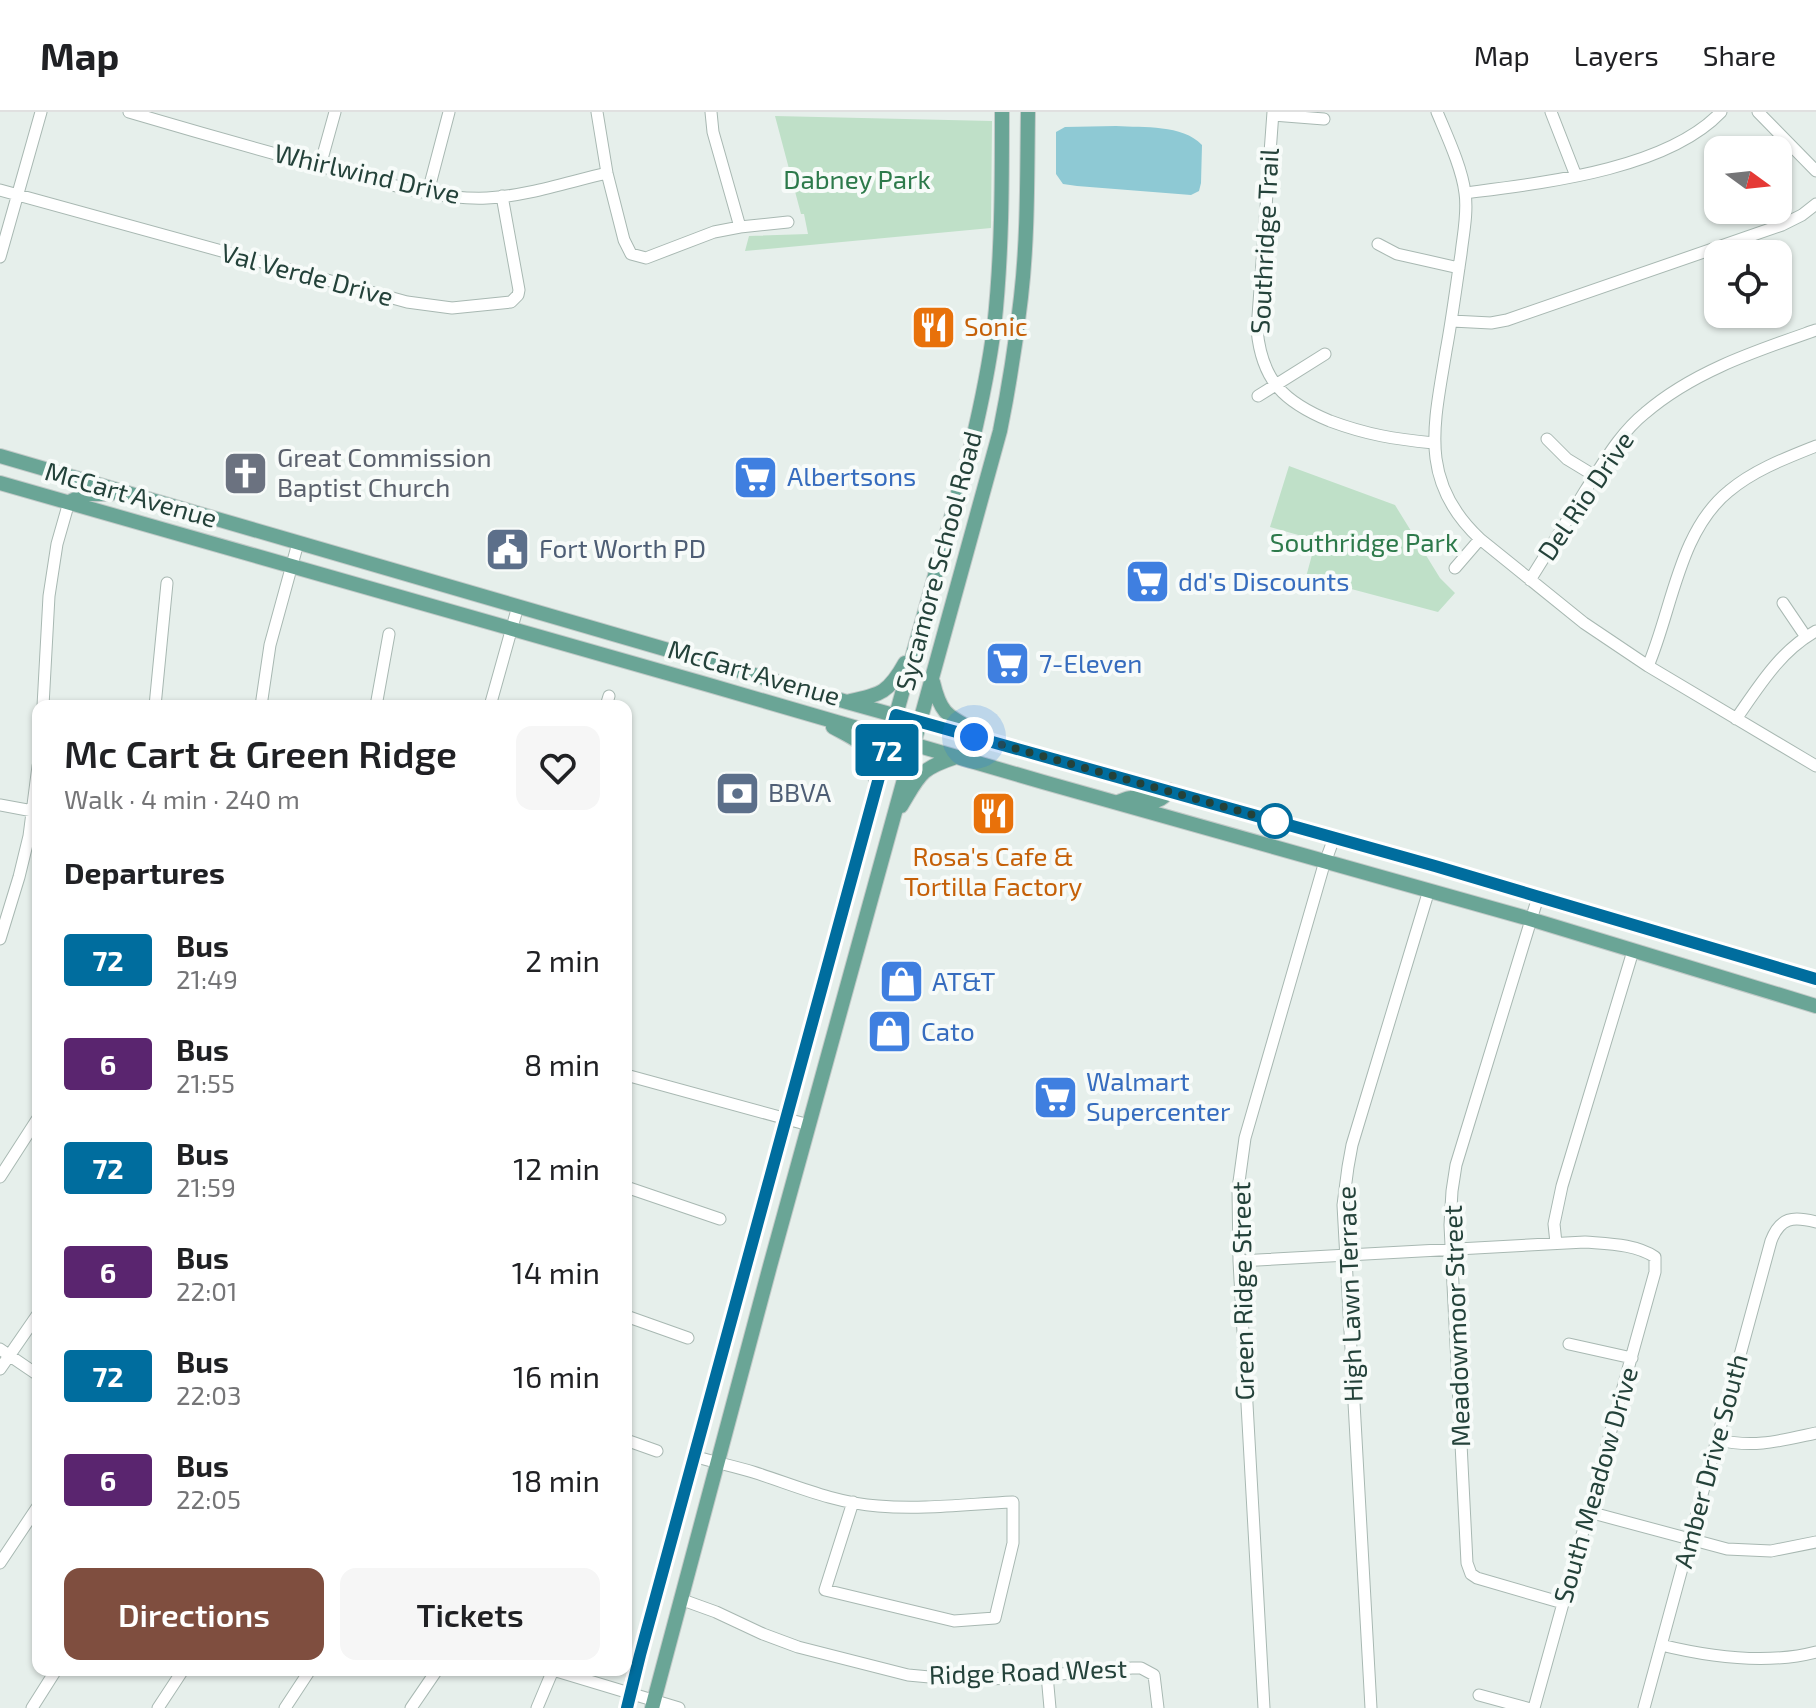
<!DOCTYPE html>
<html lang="en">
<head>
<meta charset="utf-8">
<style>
	:root { --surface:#fff; --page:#f6f6f6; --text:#202124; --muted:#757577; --line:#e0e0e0; --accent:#7f4e3f }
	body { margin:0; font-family:"Exo 2",sans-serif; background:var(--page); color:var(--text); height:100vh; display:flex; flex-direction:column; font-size:30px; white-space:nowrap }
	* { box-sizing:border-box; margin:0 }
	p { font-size:26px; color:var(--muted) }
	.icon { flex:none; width:44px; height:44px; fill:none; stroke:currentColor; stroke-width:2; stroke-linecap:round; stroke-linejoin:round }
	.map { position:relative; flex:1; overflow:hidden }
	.sheet { position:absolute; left:32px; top:588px; width:600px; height:976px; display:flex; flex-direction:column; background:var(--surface); border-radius:16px; box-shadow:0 2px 6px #0004 }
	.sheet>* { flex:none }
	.badge { padding:0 16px; border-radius:6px; font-size:28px; line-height:52px }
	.needle { width:52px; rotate:105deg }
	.buttons { position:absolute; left:1704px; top:24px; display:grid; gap:16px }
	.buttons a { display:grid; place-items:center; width:88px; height:88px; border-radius:16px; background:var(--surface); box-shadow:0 2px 6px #0004; font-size:40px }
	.you { position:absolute; width:40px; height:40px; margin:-20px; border:6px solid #fff; border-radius:50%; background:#1a73e8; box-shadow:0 0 0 12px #1a73e833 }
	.map>.badge { position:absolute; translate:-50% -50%; box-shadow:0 0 0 4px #fff }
	h2 { padding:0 32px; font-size:30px; line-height:72px }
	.round { display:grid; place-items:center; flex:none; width:84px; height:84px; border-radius:16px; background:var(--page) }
	.summary { display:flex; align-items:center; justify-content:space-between; height:136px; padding:0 32px }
	h1 { font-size:38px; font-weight:600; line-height:60px }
	.button { display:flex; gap:16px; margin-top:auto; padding:16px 32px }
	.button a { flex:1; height:92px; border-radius:16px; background:var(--accent); color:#fff; font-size:32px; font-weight:600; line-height:92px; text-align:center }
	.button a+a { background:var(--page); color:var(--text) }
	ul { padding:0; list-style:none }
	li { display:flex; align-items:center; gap:24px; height:104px; padding:0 32px }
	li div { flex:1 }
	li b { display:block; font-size:30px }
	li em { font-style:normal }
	li .badge { min-width:88px; font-weight:700; text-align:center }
	header { display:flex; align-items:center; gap:48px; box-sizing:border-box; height:112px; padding:0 40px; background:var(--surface); border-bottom:2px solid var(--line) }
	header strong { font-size:38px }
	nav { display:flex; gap:44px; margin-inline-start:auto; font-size:28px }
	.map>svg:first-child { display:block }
	.green { fill:#bfe0c8 }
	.water { fill:#8ec9d4 }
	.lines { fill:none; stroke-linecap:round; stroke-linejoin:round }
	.minor-casing { stroke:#a8b8b2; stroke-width:13 }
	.major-casing { stroke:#c2cac8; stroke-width:16 }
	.minor { stroke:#fff; stroke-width:11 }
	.major { stroke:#6aa596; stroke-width:14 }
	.line-casing { stroke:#fff; stroke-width:18 }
	.line { stroke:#006d9e; stroke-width:12 }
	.walk { stroke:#24423a; stroke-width:8; stroke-dasharray:0 14.4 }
	.stop-dot { fill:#fff; stroke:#006d9e; stroke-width:4 }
	.labels { text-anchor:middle; stroke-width:8; stroke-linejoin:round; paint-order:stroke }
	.street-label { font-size:26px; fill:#24423a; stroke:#f7fbf9 }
	.park-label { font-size:26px; fill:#2d7a4b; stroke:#f7fbf9 }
	.food-label { font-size:26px; fill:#c56008; stroke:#f7fbf9; text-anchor:start }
	.worship-label { font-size:26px; fill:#5b616d; stroke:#f7fbf9; text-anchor:start }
	.shop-label { font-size:26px; fill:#366cbe; stroke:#f7fbf9; text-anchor:start }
	.service-label { font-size:26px; fill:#4e5e75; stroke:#f7fbf9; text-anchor:start }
</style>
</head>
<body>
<header>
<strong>Map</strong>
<nav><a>Map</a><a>Layers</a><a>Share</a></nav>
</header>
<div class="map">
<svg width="1816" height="1596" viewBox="0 0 1816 1596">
	<rect width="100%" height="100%" fill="#e6efeb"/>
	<path class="green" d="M775 4 992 9 991 116 745 139 749 124 808 122 804 102H801Z
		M1289 354 1395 393 1440 466 1455 481 1438 500 1306 465 1316 428 1270 415Z"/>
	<path class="water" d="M1116 14C1144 16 1182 12 1202 33L1201 71 1199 79 1191 83 1077 74 1063 72 1056 62V20L1065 15Z"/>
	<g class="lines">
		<defs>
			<path id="minor" d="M129 0C200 21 271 41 342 60 389 72 439 88 487 86 527 84 568 70 607 61
				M597 0 607 61 624 128 631 142 646 146 714 120 740 115 788 110
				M711 0 713 20 740 115
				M1273 0 1257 218C1262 269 1284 290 1330 309 1368 323 1394 327 1434 331
				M1437 0C1447 24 1462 56 1465 81 1468 101 1463 123 1461 142 1456 175 1452 207 1446 239 1434 313 1418 369 1480 427L1584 511 1648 554 1816 654
				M1551 0 1576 64
				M1758 0 1816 59
				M1273 3 1324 7
				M320 54 335 0
				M0 78 407 190 452 196 511 190 518 183 519 178 502 84
				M428 80 449 0
				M1465 81C1542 71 1666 58 1721 0
				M1378 132 1397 142 1459 156
				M0 145 41 0
				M1452 209 1491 211 1507 208 1782 113 1802 103 1816 92
				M1258 284 1325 242
				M1547 327 1567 347 1595 364
				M1455 456 1480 427
				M1530 468C1548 439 1567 409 1585 379 1603 352 1619 322 1645 301 1694 259 1756 239 1816 218
				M1783 491 1806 525
				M1648 554C1672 498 1679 419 1729 379 1754 358 1786 346 1816 334
				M43 594 49 484 57 432 69 390
				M155 594 167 471
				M261 594 270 533 298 431
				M376 594 389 522
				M490 594 518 494
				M606 594 609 584
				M1736 607C1759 574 1780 539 1816 519
				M0 693 38 700
				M1538 785 1456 1053 1452 1079 1450 1113 1467 1451 1471 1462 1477 1466 1563 1491
				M0 827 19 765 29 724 38 654
				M626 963 809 1013
				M0 1065 38 1006
				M626 1075 720 1107
				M1556 1131 1554 1112 1562 1074 1633 839
				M1239 1149 1585 1130C1609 1132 1635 1132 1655 1145V1160L1534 1596
				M626 1204 688 1226
				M1569 1232 1632 1246
				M0 1237 38 1263
				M0 1257 38 1202
				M626 1328 657 1339
				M1717 1328C1756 1336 1779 1329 1816 1321
				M694 1344C713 1350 733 1354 753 1360 794 1373 834 1391 878 1394 922 1398 968 1392 1013 1390V1431L995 1506 954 1509 825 1478 853 1390
				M1589 1400 1727 1437 1771 1439 1816 1430
				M0 1451 38 1394
				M680 1487 716 1500 763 1522 798 1535 908 1563 962 1568 1014 1566 1132 1556H1141L1154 1563 1158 1596
				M1661 1533C1710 1545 1766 1553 1816 1540
				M553 1558 679 1596
				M1047 1563 1050 1596
				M1479 1583 1527 1596
				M32 1596 56 1558
				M158 1596 183 1558
				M285 1596 310 1558
				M411 1596 437 1558
				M537 1596 553 1558
				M1264 1596 1239 1149 1238 1077 1245 1026 1323 756 1334 726
				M1371 1596 1343 1093 1348 1055 1352 1033 1429 778
				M1644 1596 1771 1129C1780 1105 1793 1104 1816 1110"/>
			<path id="major" d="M0 344 847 590 1435 754 1816 867
				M0 371 709 573 1043 670 1530 807 1816 894
				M69 390 86 382H110
				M933 570C941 604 949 604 977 620
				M850 589C881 583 889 580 905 551
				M833 615C864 632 871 632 876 669
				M1118 690C1122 689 1126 686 1131 686 1147 683 1157 698 1169 678
				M901 694C920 663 919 657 956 645
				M627 1596 633 1567 896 603 972 331C981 293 989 255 994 216 1002 144 1002 72 1002 0
				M652 1596 770 1154 1000 319C1009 275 1016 230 1021 185 1028 124 1027 62 1028 0"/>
		</defs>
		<use href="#minor" class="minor-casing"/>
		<use href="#major" class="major-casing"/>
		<use href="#minor" class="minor"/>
		<use href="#major" class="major"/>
	</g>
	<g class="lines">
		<defs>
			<path id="line" d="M627 1596 640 1543 896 603 1435 754 1816 867"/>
		</defs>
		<use href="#line" class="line-casing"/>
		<use href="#line" class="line"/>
		<path class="walk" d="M974 625 1275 709"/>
	</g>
	<defs>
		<symbol id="restaurant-square" viewBox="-11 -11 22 22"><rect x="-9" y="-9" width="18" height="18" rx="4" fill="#e8710a" stroke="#f7fbf9"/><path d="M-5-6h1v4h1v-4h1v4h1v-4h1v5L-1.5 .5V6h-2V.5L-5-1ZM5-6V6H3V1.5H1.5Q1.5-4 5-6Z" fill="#fff"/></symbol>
		<symbol id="church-square" viewBox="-11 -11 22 22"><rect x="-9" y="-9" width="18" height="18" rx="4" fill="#6b7280" stroke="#f7fbf9"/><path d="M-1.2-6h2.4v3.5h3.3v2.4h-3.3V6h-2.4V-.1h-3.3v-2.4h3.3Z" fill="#fff"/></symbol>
		<symbol id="supermarket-square" viewBox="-11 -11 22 22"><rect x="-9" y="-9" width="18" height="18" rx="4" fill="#3f7fe0" stroke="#f7fbf9"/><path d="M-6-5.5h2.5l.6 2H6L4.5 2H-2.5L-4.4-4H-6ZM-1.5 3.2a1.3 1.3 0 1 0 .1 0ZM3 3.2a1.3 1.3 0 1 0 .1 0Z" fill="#fff"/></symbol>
		<symbol id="civic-square" viewBox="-11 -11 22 22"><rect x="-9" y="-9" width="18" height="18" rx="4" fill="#5c6f8a" stroke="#f7fbf9"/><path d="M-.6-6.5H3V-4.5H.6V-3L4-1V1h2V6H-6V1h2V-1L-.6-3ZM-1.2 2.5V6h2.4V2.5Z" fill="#fff"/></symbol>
		<symbol id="bank-square" viewBox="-11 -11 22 22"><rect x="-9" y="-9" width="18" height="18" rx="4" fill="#5c6f8a" stroke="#f7fbf9"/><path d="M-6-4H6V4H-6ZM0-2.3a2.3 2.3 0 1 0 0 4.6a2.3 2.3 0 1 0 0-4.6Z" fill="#fff"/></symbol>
		<symbol id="shop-square" viewBox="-11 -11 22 22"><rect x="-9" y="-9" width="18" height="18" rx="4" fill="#3f7fe0" stroke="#f7fbf9"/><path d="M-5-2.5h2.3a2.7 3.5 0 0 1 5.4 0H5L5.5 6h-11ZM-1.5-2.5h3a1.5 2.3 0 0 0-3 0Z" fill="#fff"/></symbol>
	</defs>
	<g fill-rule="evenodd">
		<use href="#restaurant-square" x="908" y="190" width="51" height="51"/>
		<use href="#church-square" x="220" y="336" width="51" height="51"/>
		<use href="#supermarket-square" x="730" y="340" width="51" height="51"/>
		<use href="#civic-square" x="482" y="412" width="51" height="51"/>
		<use href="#supermarket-square" x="1122" y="444" width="51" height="51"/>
		<use href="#supermarket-square" x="982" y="526" width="51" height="51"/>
		<use href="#bank-square" x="712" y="656" width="51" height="51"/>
		<use href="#restaurant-square" x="968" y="676" width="51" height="51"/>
		<use href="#shop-square" x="876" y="844" width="51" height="51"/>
		<use href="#shop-square" x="864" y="894" width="51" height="51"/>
		<use href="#supermarket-square" x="1030" y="960" width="51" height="51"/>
	</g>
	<circle class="stop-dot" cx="1275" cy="709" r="16"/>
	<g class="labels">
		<g class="street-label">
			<text transform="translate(367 62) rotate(13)" y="9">Whirlwind Drive</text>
			<text transform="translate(1265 129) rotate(-87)" y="9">Southridge Trail</text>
			<text transform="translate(307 163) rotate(15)" y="9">Val Verde Drive</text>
			<text transform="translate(131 383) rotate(16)" y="9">McCart Avenue</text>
			<text transform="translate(1586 384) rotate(-56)" y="9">Del Rio Drive</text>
			<text transform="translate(939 449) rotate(-75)" y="9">Sycamore School Road</text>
			<text transform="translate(754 561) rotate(16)" y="9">McCart Avenue</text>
			<text transform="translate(1243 1179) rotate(-91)" y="9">Green Ridge Street</text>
			<text transform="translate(1350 1182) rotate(-92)" y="9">High Lawn Terrace</text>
			<text transform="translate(1457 1214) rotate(-92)" y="9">Meadowmoor Street</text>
			<text transform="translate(1711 1349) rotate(-75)" y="9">Amber Drive South</text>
			<text transform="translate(1596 1373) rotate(-74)" y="9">South Meadow Drive</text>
			<text transform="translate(1028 1560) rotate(-2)" y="9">Ridge Road West</text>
		</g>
		<g class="park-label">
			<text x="857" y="77">Dabney Park</text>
			<text x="1364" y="440">Southridge Park</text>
		</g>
		<g class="food-label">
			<text x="964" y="224">Sonic</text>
			<text x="993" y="754" text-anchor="middle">Rosa's Cafe &amp;<tspan x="993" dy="30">Tortilla Factory</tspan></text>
		</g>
		<g class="worship-label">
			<text x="277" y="355">Great Commission<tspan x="277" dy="30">Baptist Church</tspan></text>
		</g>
		<g class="shop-label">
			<text x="787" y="374">Albertsons</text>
			<text x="1178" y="479">dd's Discounts</text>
			<text x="1039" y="561">7-Eleven</text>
			<text x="932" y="879">AT&amp;T</text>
			<text x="921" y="929">Cato</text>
			<text x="1086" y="979">Walmart<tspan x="1086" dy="30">Supercenter</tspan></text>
		</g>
		<g class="service-label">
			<text x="539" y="446">Fort Worth PD</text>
			<text x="768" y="690">BBVA</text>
		</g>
	</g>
</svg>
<div class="buttons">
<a><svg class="needle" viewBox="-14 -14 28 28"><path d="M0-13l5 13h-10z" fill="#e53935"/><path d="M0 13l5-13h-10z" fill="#757577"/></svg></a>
<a><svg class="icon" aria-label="locate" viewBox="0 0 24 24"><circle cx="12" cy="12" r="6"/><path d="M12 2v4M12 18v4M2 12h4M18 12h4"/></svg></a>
</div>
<div class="you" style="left:974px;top:625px"></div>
<b class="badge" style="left:887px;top:638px;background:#006d9e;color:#fff">72</b>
<section class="sheet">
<div class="summary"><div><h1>Mc Cart &amp; Green Ridge</h1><p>Walk · 4 min · 240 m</p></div><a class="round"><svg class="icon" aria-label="heart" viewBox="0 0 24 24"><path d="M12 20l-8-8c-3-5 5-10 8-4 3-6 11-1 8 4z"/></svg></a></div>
<h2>Departures</h2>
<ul>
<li><span class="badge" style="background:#006d9e;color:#fff">72</span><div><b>Bus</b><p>21:49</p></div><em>2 min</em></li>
<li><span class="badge" style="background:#5a256f;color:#fff">6</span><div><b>Bus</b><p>21:55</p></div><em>8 min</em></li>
<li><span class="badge" style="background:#006d9e;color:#fff">72</span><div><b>Bus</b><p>21:59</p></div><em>12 min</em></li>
<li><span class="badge" style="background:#5a256f;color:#fff">6</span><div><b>Bus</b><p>22:01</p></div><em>14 min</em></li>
<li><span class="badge" style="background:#006d9e;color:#fff">72</span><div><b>Bus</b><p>22:03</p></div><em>16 min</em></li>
<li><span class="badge" style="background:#5a256f;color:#fff">6</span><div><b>Bus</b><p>22:05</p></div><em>18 min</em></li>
</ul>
<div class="button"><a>Directions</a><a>Tickets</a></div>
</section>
</div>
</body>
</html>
